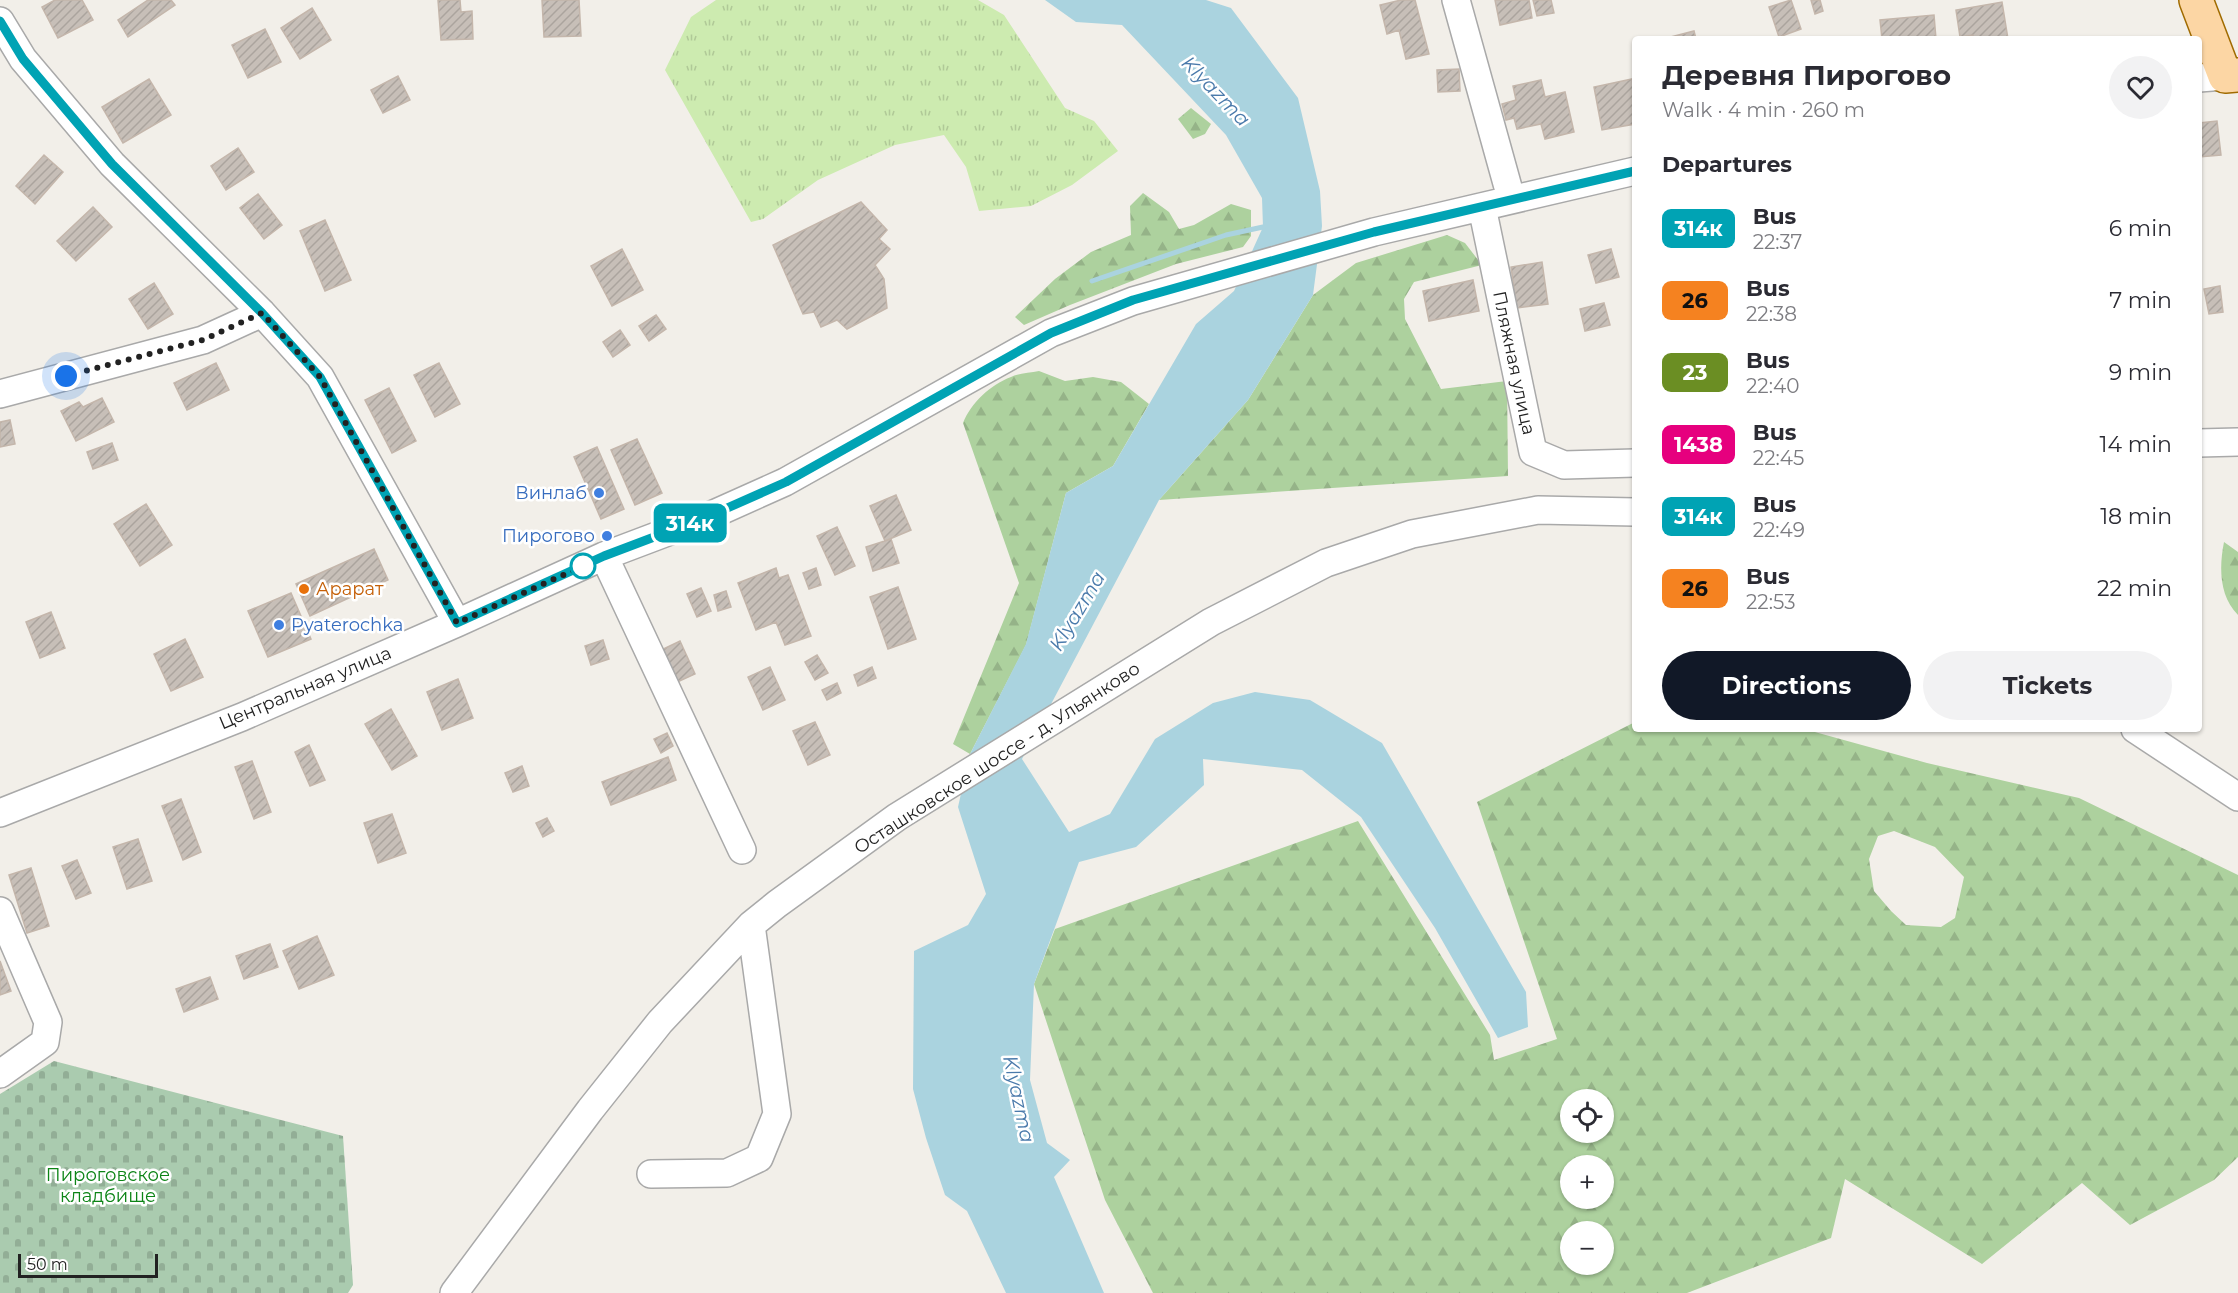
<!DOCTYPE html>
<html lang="en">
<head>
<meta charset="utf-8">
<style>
	:root { --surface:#fff; --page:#f2f2f3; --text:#2b2b33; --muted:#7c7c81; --accent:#111827 }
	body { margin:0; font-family:Montserrat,sans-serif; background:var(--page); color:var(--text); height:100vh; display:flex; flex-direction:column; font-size:22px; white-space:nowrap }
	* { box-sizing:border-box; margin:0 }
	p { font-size:20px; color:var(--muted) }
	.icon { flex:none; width:33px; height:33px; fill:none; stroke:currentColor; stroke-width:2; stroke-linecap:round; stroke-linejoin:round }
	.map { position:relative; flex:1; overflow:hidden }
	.drawer { position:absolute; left:1632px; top:36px; width:570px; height:696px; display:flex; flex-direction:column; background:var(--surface); border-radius:6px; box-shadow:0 2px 4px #0004 }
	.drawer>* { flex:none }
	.badge { padding:0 12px; border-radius:9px; font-size:21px; line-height:39px }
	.controls { position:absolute; left:1560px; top:1089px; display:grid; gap:12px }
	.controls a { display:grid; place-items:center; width:54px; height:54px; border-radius:50%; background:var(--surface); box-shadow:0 2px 4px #0004; font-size:30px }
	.scale { position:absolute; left:18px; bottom:15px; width:140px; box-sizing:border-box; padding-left:6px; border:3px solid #222; border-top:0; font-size:16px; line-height:21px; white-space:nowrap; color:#222; -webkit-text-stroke:4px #fff; paint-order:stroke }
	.you { position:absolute; width:30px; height:30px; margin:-15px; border:4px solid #fff; border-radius:50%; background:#1a73e8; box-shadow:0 0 0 9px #1a73e833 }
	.map>.badge { position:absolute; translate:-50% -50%; box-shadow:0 0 0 3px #fff }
	h2 { padding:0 30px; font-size:22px; line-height:54px }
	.round { display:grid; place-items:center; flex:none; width:63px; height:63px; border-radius:32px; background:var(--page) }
	.headline { display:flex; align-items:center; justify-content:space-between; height:102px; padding:0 30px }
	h1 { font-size:28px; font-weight:700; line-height:45px }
	.button { display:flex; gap:12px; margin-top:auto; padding:12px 30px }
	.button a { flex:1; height:69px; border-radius:36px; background:var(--accent); color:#fff; font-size:24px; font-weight:700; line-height:69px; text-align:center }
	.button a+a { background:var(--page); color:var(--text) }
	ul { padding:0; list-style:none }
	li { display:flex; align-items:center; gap:18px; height:72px; padding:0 30px }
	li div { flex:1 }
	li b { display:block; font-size:22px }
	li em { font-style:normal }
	li .badge { min-width:66px; font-weight:700; text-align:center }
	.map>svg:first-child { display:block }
	.grass { fill:url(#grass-tufts) }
	.forest { fill:url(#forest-firs); fill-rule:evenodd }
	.cemetery { fill:url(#cemetery-stones) }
	.water { fill:#aad3df }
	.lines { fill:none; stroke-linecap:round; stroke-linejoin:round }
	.stream { stroke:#aad3df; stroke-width:5 }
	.building { fill:url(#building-hatch); stroke:#c4b6ab; stroke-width:1.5 }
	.minor-casing { stroke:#a9a9a9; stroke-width:30 }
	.major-casing { stroke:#a06b00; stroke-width:36 }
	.minor { stroke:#fff; stroke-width:27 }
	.major { stroke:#fcd6a4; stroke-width:33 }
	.line-casing { stroke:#fff; stroke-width:14 }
	.line { stroke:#00a3b4; stroke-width:9 }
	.walk { stroke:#222; stroke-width:6; stroke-dasharray:0 10.8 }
	.shop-dot { fill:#3f7fe0; stroke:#fff; stroke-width:2 }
	.stop-dot { fill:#fff; stroke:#00a3b4; stroke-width:3 }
	.food-dot { fill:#e8710a; stroke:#fff; stroke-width:2 }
	.labels { text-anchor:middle; stroke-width:5; stroke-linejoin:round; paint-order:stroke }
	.street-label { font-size:18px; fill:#222; stroke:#fff }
	.shop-label { font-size:18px; fill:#366cbe; stroke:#fff; text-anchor:end }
	.food-label { font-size:18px; fill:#c56008; stroke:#fff; text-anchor:start }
	.park-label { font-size:18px; fill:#0c8416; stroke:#fff }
	.water-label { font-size:20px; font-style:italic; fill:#4a7aab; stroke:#fff }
</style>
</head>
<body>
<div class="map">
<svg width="2238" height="1293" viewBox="0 0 2238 1293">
	<defs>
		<pattern id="grass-tufts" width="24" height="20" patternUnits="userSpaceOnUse" patternTransform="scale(1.5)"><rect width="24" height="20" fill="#cdebb0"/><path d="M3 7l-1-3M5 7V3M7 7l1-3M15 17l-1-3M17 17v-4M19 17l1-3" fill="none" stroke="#b0c997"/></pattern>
		<pattern id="forest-firs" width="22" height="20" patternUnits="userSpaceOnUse" patternTransform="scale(1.5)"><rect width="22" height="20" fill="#add19e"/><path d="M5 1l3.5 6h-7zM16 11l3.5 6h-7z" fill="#95b388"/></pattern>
		<pattern id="cemetery-stones" width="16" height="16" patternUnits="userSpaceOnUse" patternTransform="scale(1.5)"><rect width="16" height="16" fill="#aacbaf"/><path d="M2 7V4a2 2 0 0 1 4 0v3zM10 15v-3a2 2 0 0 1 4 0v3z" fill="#92ae96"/></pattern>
		<pattern id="building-hatch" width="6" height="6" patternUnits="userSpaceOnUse" patternTransform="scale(1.5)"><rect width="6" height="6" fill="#c7bfb8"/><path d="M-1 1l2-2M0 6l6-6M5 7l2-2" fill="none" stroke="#aba49e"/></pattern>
	</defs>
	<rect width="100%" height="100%" fill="#f2efe9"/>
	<path class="grass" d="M716 0H978L1004 15 1065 108 1094 121 1118 151 1072 185 1031 206 979 211 966 167 944 135 895 145 818 180 763 219 751 222 665 70 691 17Z"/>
	<path class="forest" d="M1191 108 1211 124 1205 134 1193 139 1178 119Z
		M1143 193 1169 212 1179 229 1194 225 1231 204 1251 210V236L1243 247 1176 264 1070 305 1024 325 1015 317 1055 279 1091 252 1131 235 1130 206Z
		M1447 235 1465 243 1482 265 1414 282 1404 299 1405 319 1441 389 1507 381 1508 476 1159 500 1248 400 1313 295 1356 263Z
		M1039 371 1065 381 1093 377 1121 382 1149 404 1113 466 1066 493 1026 645 970 754 953 744 1019 583 963 423C971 403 990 385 1011 377 1019 373 1030 373 1039 371Z
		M2224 542 2238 552V615C2219 596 2219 567 2224 542Z
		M1635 722V729H1804L1927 763 2079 798 2238 875V1157L2214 1180 2130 1225 2082 1183 1982 1264 1845 1179 1831 1238 1687 1293H1153L1105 1200 1034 984 1055 929 1358 821 1490 1035 1494 1060 1557 1039 1477 802ZM1894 831 1935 847 1964 877 1955 918 1941 927 1906 925 1891 911 1874 891 1869 859 1878 836ZM1570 1100H1604V1132H1570ZM1570 1166H1604V1198H1570ZM1570 1232H1604V1264H1570Z"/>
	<path class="cemetery" d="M54 1061 343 1136 353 1285 348 1293H0V1094Z"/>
	<path class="water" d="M1045 0H1206L1231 8 1298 98 1320 191 1322 226 1313 295 1248 400 1159 500 1022 759 1069 832 1110 814 1155 739 1213 703 1255 692 1310 700 1382 743 1526 992 1528 1027 1498 1038 1435 928 1361 817 1302 770 1203 759 1204 785 1136 847 1079 862 1034 984 1030 1080 1047 1143 1070 1160 1054 1177 1104 1293H1006L967 1211 945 1195 926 1138 913 1089 914 951 968 925 986 894 958 807 970 754 1026 644 1066 493 1113 466 1196 324 1234 291 1263 227 1262 198 1226 135 1122 25 1076 22Z"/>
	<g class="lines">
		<path class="stream" d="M1092 281 1226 235 1263 227"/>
	</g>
	<path class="building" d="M55 0H82L93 20 58 38 42 7Z
		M148 0H171L175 5 128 37 118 20Z
		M438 0H460L461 12 472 11 473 39 441 40Z
		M542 0H579L581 36 544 37Z
		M1401 0H1415L1429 54 1406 59 1399 30 1387 34 1380 5Z
		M1495 0H1529L1532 18 1500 25Z
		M1533 0H1551L1554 13 1537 16Z
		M1791 0 1801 29 1779 37 1769 7Z
		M1811 0H1820L1823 11 1815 14Z
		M2002 2 2008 39H1973V35L1960 37 1956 10Z
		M312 8 331 40 300 59 281 28Z
		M1934 15 1936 39H1882L1880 20Z
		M265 29 281 62 248 78 232 45Z
		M1694 31 1696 39H1663Z
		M1459 69 1460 91 1438 92 1437 70Z
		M398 76 410 100 383 113 371 90Z
		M149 79 171 115 123 143 102 107Z
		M1632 79 1635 97V124L1602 130 1594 87Z
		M1541 80 1545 97 1565 92 1574 132 1545 139 1541 124 1517 129 1514 118 1506 120 1502 104 1516 100 1513 86Z
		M2217 121 2221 155 2199 157V123Z
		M238 148 254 172 226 190 211 166Z
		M44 155 63 172 35 204 16 186Z
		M258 194 282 225 264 239 240 208Z
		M861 202 887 230 879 239 890 249 875 265 884 279 887 308 847 329 837 320 821 327 814 312 803 314 773 245Z
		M93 207 112 227 76 261 57 241Z
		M325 220 351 280 325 291 300 231Z
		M622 249 643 290 612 306 591 266Z
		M1611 249 1619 277 1596 283 1588 255Z
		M1542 262 1548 304 1517 308 1511 267Z
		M1473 280 1479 311 1429 321 1423 291Z
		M154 283 173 314 148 329 129 299Z
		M2220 286 2223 312 2209 314 2204 289Z
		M1604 303 1610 325 1585 331 1580 309Z
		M656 315 666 329 649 341 639 326Z
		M620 330 630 345 613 357 603 342Z
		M216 363 229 390 187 410 174 383Z
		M439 363 460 404 435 417 414 375Z
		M389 388 416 441 392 453 365 400Z
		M102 398 114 422 76 441 61 411 79 402 83 407Z
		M10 420 15 444 0 447V422Z
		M637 439 662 493 635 505 611 450Z
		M112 443 118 460 93 469 87 452Z
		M597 447 624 509 601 519 574 457Z
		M896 495 911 530 885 541 870 506Z
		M146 504 172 545 140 566 114 524Z
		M837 527 855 566 835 575 817 536Z
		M891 539 899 563 873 571 866 547Z
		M374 549 388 580 310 616 296 584Z
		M776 568 779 578 788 575 811 636 785 645 776 622 756 630 738 583Z
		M816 568 821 585 809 589 803 573Z
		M898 587 916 639 888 649 870 597Z
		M701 588 711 611 697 617 687 594Z
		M726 591 731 607 718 611 714 595Z
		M291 593 311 639 268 657 248 611Z
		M51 612 65 648 40 658 26 622Z
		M185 639 203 677 171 691 154 654Z
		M603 640 609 659 591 665 585 646Z
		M680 641 695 674 673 684 659 651Z
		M817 655 828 673 815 680 805 662Z
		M770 667 785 700 763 710 748 677Z
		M872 667 876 678 858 686 854 675Z
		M458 679 473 718 442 730 427 692Z
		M837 683 841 693 827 700 822 690Z
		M391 709 417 756 392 770 365 724Z
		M815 722 830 755 808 765 793 731Z
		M667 733 673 746 661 753 654 739Z
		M309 745 325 780 310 786 295 752Z
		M668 757 676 780 611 805 602 782Z
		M252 761 271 812 254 819 235 767Z
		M522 766 529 786 513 792 505 773Z
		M181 799 201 852 183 860 162 806Z
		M392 814 406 853 378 863 364 823Z
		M547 818 554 831 543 837 536 823Z
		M138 839 152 881 127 889 113 847Z
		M77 860 91 893 76 899 62 866Z
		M31 868 49 926 27 933 9 875Z
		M317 936 334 975 299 989 283 951Z
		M270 944 278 967 244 979 236 956Z
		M0 961 11 991 0 995Z
		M210 977 218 999 184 1012 176 989Z"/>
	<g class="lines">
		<defs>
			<path id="minor" d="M1456 0 1511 198
				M0 21 23 59 112 164 262 313 320 377 457 623
				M2199 78 2225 76
				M1482 207 1533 452 1564 465 1635 463
				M0 394 203 340 262 313
				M2199 443 2238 442
				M604 556 742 850
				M2135 729 2238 797
				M0 813 242 717 457 623 604 556 707 517 785 482 1051 333 1133 301 1374 232 1635 171
				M0 911 48 1022 45 1042 0 1074
				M651 1174 727 1173 759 1158 777 1114 751 925
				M454 1293 590 1110 660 1022 751 925 777 904 897 817 1211 622 1326 563 1412 534 1538 510 1635 512"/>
			<path id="major" d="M2196 0 2225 76 2238 75"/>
		</defs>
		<use href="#minor" class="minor-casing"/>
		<use href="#major" class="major-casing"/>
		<use href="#minor" class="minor"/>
		<use href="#major" class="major"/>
	</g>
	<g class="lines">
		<defs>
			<path id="line" d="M0 21 23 59 112 164 262 313 320 377 457 623 604 556 707 517 786 482 1051 333 1133 300 1374 232 1635 171"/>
		</defs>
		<use href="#line" class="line-casing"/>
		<use href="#line" class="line"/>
		<path class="walk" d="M66 376 203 340 262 313 320 377 457 623 583 566"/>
	</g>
	<g class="shop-dot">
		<circle cx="599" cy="493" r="6"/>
		<circle cx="607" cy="536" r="6"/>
		<circle cx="279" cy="625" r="6"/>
	</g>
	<circle class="stop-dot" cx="583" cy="566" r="12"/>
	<circle class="food-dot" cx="304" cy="589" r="6"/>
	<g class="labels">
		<g class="street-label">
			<text transform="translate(1514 363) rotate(78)" y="6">Пляжная улица</text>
			<text transform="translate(305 688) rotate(-23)" y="6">Центральная улица</text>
			<text transform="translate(997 758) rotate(-33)" y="6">Осташковское шоссе - д. Ульянково</text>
		</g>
		<g class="shop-label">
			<text x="587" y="499">Винлаб</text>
			<text x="595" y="542">Пирогово</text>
			<text x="291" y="631" text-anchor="start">Pyaterochka</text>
		</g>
		<g class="food-label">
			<text x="316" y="595">Арарат</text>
		</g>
		<g class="park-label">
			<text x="108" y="1181">Пироговское<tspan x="108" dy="21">кладбище</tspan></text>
		</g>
		<g class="water-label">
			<text transform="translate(1216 91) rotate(46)" y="7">Klyazma</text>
			<text transform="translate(1077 611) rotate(-59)" y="7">Klyazma</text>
			<text transform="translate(1019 1099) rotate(78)" y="7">Klyazma</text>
		</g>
	</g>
</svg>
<div class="controls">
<a><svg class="icon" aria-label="locate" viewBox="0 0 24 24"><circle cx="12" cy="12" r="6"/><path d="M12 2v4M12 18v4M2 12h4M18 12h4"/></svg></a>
<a>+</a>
<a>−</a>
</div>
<div class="scale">50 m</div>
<div class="you" style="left:66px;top:376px"></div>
<b class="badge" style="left:690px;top:523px;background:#00a3b4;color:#fff">314к</b>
<section class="drawer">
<div class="headline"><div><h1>Деревня Пирогово</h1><p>Walk · 4 min · 260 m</p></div><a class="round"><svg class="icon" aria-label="heart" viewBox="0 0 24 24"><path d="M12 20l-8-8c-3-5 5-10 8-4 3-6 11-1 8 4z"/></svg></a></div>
<h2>Departures</h2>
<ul>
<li><span class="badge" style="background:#00a3b4;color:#fff">314к</span><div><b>Bus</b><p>22:37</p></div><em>6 min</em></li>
<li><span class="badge" style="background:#f58220;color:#111">26</span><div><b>Bus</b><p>22:38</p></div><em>7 min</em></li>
<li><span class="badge" style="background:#6b8e23;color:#fff">23</span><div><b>Bus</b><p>22:40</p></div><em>9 min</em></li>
<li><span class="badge" style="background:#e6007e;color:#fff">1438</span><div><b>Bus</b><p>22:45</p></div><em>14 min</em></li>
<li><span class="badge" style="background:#00a3b4;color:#fff">314к</span><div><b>Bus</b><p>22:49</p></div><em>18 min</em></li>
<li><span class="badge" style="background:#f58220;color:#111">26</span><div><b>Bus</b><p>22:53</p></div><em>22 min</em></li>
</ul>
<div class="button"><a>Directions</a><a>Tickets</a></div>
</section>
</div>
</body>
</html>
